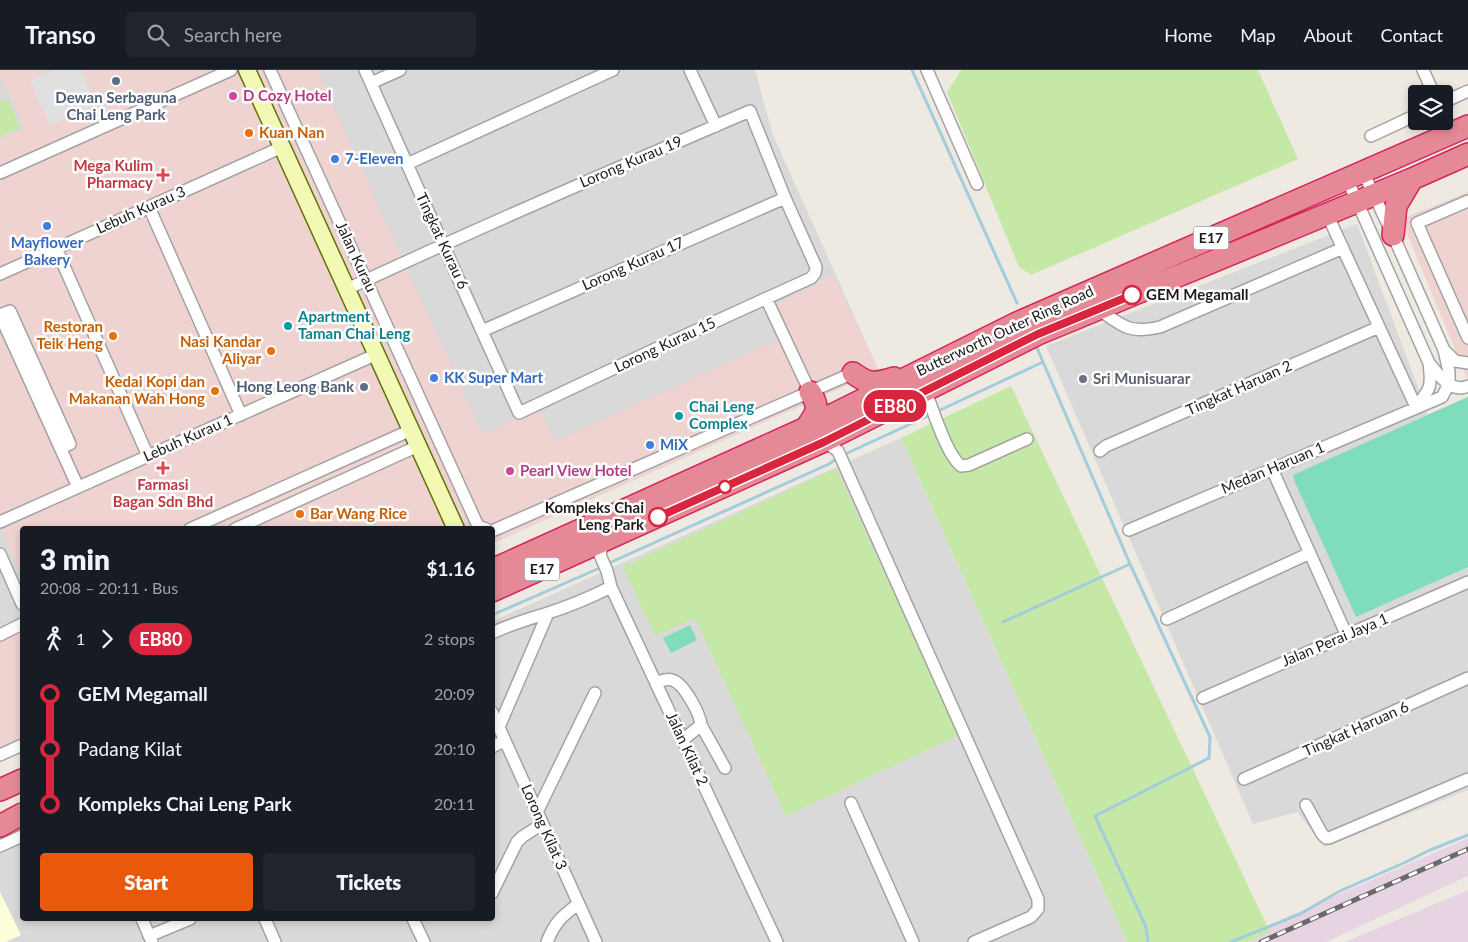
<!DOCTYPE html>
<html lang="en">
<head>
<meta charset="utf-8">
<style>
	:root { --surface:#171b24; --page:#20242c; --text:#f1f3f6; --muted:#9ea1a6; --line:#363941; --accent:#ea580c }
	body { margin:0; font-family:Lato,sans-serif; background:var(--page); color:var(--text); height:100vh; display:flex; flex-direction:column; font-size:19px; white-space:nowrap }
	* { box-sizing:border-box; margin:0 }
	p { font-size:16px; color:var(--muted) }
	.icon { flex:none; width:28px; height:28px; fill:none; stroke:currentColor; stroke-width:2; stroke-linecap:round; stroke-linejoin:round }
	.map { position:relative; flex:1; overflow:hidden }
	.details { position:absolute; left:20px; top:456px; width:475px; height:395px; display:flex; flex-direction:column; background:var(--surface); border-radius:5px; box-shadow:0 2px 8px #0003 }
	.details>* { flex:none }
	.badge { padding:0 10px; border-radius:16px; font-size:18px; line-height:32px }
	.buttons { position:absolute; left:1408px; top:15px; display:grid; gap:10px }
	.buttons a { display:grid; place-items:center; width:45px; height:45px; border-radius:5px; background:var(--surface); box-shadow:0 2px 8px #0003; font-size:25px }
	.map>.badge { position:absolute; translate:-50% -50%; box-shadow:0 0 0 2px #fff }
	.legs { display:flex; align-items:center; gap:8px; height:55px; padding:0 20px; font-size:16px }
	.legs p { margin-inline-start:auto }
	.headline { display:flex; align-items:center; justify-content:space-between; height:85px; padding:0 20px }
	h1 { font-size:28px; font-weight:800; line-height:38px }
	.cta { display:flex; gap:10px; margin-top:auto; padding:10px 20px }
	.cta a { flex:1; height:58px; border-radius:5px; background:var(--accent); color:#fff; font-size:20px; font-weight:800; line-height:58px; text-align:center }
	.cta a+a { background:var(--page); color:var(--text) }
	ul { padding:0 20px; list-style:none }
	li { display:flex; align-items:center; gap:18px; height:55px; font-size:19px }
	li i { display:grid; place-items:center; width:8px; height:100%; margin:0 6px; background:currentColor }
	li i::after { content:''; width:12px; height:12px; margin:-6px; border:4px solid; border-radius:50%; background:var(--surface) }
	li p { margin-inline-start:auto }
	li:first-child i { background:linear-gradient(#0000 50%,currentColor 0) }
	li:last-child i { background:linear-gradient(currentColor 50%,#0000 0) }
	header { display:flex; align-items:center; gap:30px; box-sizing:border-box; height:70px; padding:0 25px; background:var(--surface); border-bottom:1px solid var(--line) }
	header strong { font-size:24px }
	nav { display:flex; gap:28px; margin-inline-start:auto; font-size:18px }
	.search { width:350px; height:45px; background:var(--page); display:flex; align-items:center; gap:12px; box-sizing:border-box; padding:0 18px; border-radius:5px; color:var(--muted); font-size:19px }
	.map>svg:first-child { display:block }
	.residential { fill:#dad9d9 }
	.commercial { fill:#efd3d1 }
	.industrial { fill:#e7d4e3 }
	.education { fill:#feffda }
	.grass { fill:#c5e8a7 }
	.pitch { fill:#7fddbc }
	.parking { fill:#e0e0e0 }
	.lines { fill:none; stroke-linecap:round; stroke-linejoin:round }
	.stream { stroke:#a2cddc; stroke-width:3 }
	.street-casing { stroke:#a3a3a3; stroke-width:14 }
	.secondary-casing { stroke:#627205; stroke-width:19 }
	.highway-casing { stroke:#d6245b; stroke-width:24 }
	.street { stroke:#fff; stroke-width:11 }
	.secondary { stroke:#f3f9b5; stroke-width:16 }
	.highway { stroke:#e68997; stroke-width:21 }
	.rail-casing { stroke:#6a6a6a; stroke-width:5 }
	.rail { stroke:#fff; stroke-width:3; stroke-dasharray:9; stroke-linecap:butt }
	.line-1-casing { stroke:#fff; stroke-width:11 }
	.line-1 { stroke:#d7263d; stroke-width:8 }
	.service-dot { fill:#5c6f8a; stroke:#fff; stroke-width:2 }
	.hotel-dot { fill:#d1479c; stroke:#fff; stroke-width:2 }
	.food-dot { fill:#e8710a; stroke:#fff; stroke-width:2 }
	.shop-dot { fill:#3f7fe0; stroke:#fff; stroke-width:2 }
	.health-dot { fill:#e0444e; stroke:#fff; stroke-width:2 }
	.stop-1-dot { fill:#fff; stroke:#d7263d; stroke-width:2.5 }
	.culture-dot { fill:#0f9aa8; stroke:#fff; stroke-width:2 }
	.worship-dot { fill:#6b7280; stroke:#fff; stroke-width:2 }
	.labels { text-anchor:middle; stroke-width:5; stroke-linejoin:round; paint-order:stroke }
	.shield { fill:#fff; stroke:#606060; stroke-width:1 }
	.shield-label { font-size:14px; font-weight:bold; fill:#1c1c1c }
	.hotel-label { font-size:15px; font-weight:bold; fill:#b23c85; stroke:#fff; text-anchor:start }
	.service-label { font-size:15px; font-weight:bold; fill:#4e5e75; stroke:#fff }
	.food-label { font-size:15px; font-weight:bold; fill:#c56008; stroke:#fff; text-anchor:end }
	.shop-label { font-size:15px; font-weight:bold; fill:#366cbe; stroke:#fff; text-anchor:start }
	.street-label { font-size:15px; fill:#1c1c1c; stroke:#fff }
	.health-label { font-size:15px; font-weight:bold; fill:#be3a42; stroke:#fff; text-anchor:end }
	.stop-label { font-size:15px; font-weight:bold; fill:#1c1c1c; stroke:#fff; text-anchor:start }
	.culture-label { font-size:15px; font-weight:bold; fill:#0d838f; stroke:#fff; text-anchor:start }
	.worship-label { font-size:15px; font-weight:bold; fill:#5b616d; stroke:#fff; text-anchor:start }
</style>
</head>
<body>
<header>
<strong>Transo</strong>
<div class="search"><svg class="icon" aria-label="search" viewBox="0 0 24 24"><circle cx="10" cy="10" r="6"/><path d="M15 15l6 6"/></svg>Search here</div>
<nav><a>Home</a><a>Map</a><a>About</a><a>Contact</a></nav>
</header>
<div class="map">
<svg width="1468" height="872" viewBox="0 0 1468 872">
	<rect width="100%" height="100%" fill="#eeeae2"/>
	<path class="residential" d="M0 0H755L773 65 879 301 493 473 492 459H22V681L0 691Z
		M1357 154 1428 344 1468 327V720L1325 777 1297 742 1253 754 1046 276Z
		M901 368 1127 872H0V768L22 757V849H492L493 551Z"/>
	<path class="commercial" d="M0 0H317L482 364 539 338 555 371 779 269 767 240 833 205 879 301 493 473 492 459H22V506L0 456V69L24 58 0 5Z
		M1468 122V307L1467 308 1401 149Z
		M22 546V681L0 691V557Z"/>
	<path class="industrial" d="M1468 768V806L1326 872H1230Z
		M1468 820V872H1345Z"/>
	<path class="education" d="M0 822 21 865 6 872H0Z"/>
	<path class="grass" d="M961 0H1258L1298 89 1031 205 1019 197 947 22Z
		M8 29 20 58 0 67V32Z
		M1011 316 1270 862 1247 872H1127L901 368Z
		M836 398 959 665 786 746 695 548 655 566 623 497Z"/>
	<path class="pitch" d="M1468 327V497L1356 547 1294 410 1293 405Z
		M690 555 697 570 671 583 663 568Z"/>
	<path class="parking" d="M53 0H81L96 35 50 56 30 10Z"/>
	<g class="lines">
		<path class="stream" d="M912 0 1017 233
			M1037 278 1130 494 1210 667 1209 688 1095 746 1146 857 1148 872
			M936 342 1043 292
			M843 385 930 345
			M607 494 829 394 838 388
			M492 545 602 497
			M1003 552 1130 494
			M1231 872 1300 844 1340 821 1406 792 1430 780 1468 765"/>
		<defs>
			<path id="street" d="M270 0 478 456 486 459
				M690 0 716 56
				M927 0 977 114
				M1423 0 1434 24
				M371 13 400 0
				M1444 32 1468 21
				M1371 66 1416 45
				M407 94 613 0
				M0 103 231 0
				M1347 109 1429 293C1438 304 1451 324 1468 316
				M1468 131 1417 153 1468 268
				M149 137 241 345
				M1327 144 1416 337
				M56 178 148 386
				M0 204 282 77
				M347 219C480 157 615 99 750 41L785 128 816 197 815 203 811 208 653 280 519 343C467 229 416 114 365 0
				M766 228 810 322
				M1098 239C1123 256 1128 264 1160 257L1343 178
				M0 245 78 417
				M0 245 10 241 70 374 60 378
				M482 261 785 128
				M1444 280 1455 291 1468 293
				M925 320C933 339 946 384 961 396L969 395 1027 369
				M1416 337C1431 318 1432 317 1429 293
				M824 371 838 381 1038 829V839L1031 847 974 872
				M1100 381 1106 376 1379 257
				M1272 399 1347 566
				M0 452 377 284
				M190 459 411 360
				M235 459 418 376
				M1129 460 1442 327 1449 314V302L1444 280 1393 165 1363 102
				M492 461 853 303
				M603 471 600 485 607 501 611 517 777 872
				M0 484 22 534
				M1167 549 1310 483
				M492 563C511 554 529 549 548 543 570 536 591 527 611 517
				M0 565 22 554
				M656 612C661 611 667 608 672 610 684 613 700 644 701 655L684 669
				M1203 628 1468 512
				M492 642 596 872
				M701 655 725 698
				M499 657 548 543
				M492 677 504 671
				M0 685 22 675
				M1244 709 1468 608
				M851 733 913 872
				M1306 735 1322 764 1326 768H1329L1468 709
				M537 742 595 623
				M0 776 22 766
				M492 823 517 772 522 767 542 754
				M142 849 152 872
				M265 849 275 872
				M413 849 424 872
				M149 866 190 849
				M547 872C555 852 561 847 578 834"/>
			<path id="secondary" d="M247 0 456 459"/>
			<path id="highway" d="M1393 165 1396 136 1412 109
				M853 303C869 315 874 314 894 308
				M806 358C816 343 821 339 810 322
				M492 500 806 358 1017 253 1468 56
				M492 521 824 371 1038 264 1412 109 1468 84
				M0 720 22 710
				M0 756 22 744"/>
		</defs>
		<use href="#street" class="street-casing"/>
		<use href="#secondary" class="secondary-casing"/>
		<use href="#highway" class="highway-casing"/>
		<use href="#street" class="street"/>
		<use href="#secondary" class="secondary"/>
		<use href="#highway" class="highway"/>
		<defs>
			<path id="rail" d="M1261 872 1468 779"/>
		</defs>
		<use href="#rail" class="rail-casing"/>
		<use href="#rail" class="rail"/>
	</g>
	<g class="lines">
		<defs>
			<path id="line-1" d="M658 447 824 372 1038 264 1132 225"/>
		</defs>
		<use href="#line-1" class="line-1-casing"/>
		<use href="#line-1" class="line-1"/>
	</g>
	<g class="service-dot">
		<circle cx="116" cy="11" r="5"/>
		<circle cx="364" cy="317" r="5"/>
	</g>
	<g class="hotel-dot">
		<circle cx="233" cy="26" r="5"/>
		<circle cx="510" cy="401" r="5"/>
	</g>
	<g class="food-dot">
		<circle cx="249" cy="63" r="5"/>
		<circle cx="113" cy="266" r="5"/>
		<circle cx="271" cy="281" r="5"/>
		<circle cx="215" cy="321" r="5"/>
		<circle cx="300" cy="444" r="5"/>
	</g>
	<g class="shop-dot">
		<circle cx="335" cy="89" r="5"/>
		<circle cx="47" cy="156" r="5"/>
		<circle cx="434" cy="308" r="5"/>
		<circle cx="650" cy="375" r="5"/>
	</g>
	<g class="health-dot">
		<path d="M160.5 97.5h5v5h5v5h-5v5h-5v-5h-5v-5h5z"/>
		<path d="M160.5 390.5h5v5h5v5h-5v5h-5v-5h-5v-5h5z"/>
	</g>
	<g class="stop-1-dot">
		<circle cx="1132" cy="225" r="9"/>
		<circle cx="725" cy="417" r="6"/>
		<circle cx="658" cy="447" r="9"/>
	</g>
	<g class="culture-dot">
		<circle cx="288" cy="256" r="5"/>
		<circle cx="679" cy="346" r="5"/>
	</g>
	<circle class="worship-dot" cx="1083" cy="309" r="5"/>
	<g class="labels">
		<g class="shield">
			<rect x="1193.5" y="156.5" width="35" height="23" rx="4"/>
			<rect x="524.5" y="487.5" width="35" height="23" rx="4"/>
		</g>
		<g class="shield-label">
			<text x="1211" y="173">E17</text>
			<text x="542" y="504">E17</text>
		</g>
		<g class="hotel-label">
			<text x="243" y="31">D Cozy Hotel</text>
			<text x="520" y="406">Pearl View Hotel</text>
		</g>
		<g class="service-label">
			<text x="116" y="33">Dewan Serbaguna<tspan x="116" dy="17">Chai Leng Park</tspan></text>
			<text x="354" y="322" text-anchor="end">Hong Leong Bank</text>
		</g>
		<g class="food-label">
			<text x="259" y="68" text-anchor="start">Kuan Nan</text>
			<text x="103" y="262">Restoran<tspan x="103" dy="17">Teik Heng</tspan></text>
			<text x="261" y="277">Nasi Kandar<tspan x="261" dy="17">Aliyar</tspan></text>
			<text x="205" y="317">Kedai Kopi dan<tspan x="205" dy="17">Makanan Wah Hong</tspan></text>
			<text x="310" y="449" text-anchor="start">Bar Wang Rice</text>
		</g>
		<g class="shop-label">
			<text x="345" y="94">7-Eleven</text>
			<text x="47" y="178" text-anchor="middle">Mayflower<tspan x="47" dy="17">Bakery</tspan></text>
			<text x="444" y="313">KK Super Mart</text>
			<text x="660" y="380">MiX</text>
		</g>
		<g class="street-label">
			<text transform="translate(631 92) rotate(-23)" y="5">Lorong Kurau 19</text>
			<text transform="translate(141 140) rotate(-24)" y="5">Lebuh Kurau 3</text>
			<text transform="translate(442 171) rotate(65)" y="5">Tingkat Kurau 6</text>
			<text transform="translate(356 187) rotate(65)" y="5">Jalan Kurau</text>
			<text transform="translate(633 194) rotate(-24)" y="5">Lorong Kurau 17</text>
			<text transform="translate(1005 261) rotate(-25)" y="5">Butterworth Outer Ring Road</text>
			<text transform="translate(665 275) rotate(-25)" y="5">Lorong Kurau 15</text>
			<text transform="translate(1239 318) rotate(-24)" y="5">Tingkat Haruan 2</text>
			<text transform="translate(188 368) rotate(-24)" y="5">Lebuh Kurau 1</text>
			<text transform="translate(1273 398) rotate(-23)" y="5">Medan Haruan 1</text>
			<text transform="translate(1335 570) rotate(-23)" y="5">Jalan Perai Jaya 1</text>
			<text transform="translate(1356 659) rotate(-24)" y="5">Tingkat Haruan 6</text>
			<text transform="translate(687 679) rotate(65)" y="5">Jalan Kilat 2</text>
			<text transform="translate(544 757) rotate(66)" y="5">Lorong Kilat 3</text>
		</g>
		<g class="health-label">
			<text x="153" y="101">Mega Kulim<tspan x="153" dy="17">Pharmacy</tspan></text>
			<text x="163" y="420" text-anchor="middle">Farmasi<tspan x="163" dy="17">Bagan Sdn Bhd</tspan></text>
		</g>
		<g class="stop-label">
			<text x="1146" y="230">GEM Megamall</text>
			<text x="644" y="443" text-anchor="end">Kompleks Chai<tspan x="644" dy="17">Leng Park</tspan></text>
		</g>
		<g class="culture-label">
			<text x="298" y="252">Apartment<tspan x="298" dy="17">Taman Chai Leng</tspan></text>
			<text x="689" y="342">Chai Leng<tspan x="689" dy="17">Complex</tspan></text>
		</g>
		<g class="worship-label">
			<text x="1093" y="314">Sri Munisuarar</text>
		</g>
	</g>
</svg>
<div class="buttons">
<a><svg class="icon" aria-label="layers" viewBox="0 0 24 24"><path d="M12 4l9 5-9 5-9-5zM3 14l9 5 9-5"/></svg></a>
</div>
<b class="badge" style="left:895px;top:336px;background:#d7263d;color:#fff">EB80</b>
<section class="details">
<div class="headline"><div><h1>3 min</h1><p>20:08 – 20:11 · Bus</p></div><b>$1.16</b></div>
<div class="legs"><svg class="icon" aria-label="walk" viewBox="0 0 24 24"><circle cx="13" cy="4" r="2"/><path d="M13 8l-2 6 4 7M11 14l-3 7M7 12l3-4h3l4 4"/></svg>1<svg class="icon" aria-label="forward" viewBox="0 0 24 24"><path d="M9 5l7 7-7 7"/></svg><b class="badge" style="background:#d7263d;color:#fff">EB80</b><p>2 stops</p></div>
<ul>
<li><i style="color:#d7263d"></i><b>GEM Megamall</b><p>20:09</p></li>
<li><i style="color:#d7263d"></i><span>Padang Kilat</span><p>20:10</p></li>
<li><i style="color:#d7263d"></i><b>Kompleks Chai Leng Park</b><p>20:11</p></li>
</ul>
<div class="cta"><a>Start</a><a>Tickets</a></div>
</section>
</div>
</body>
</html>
